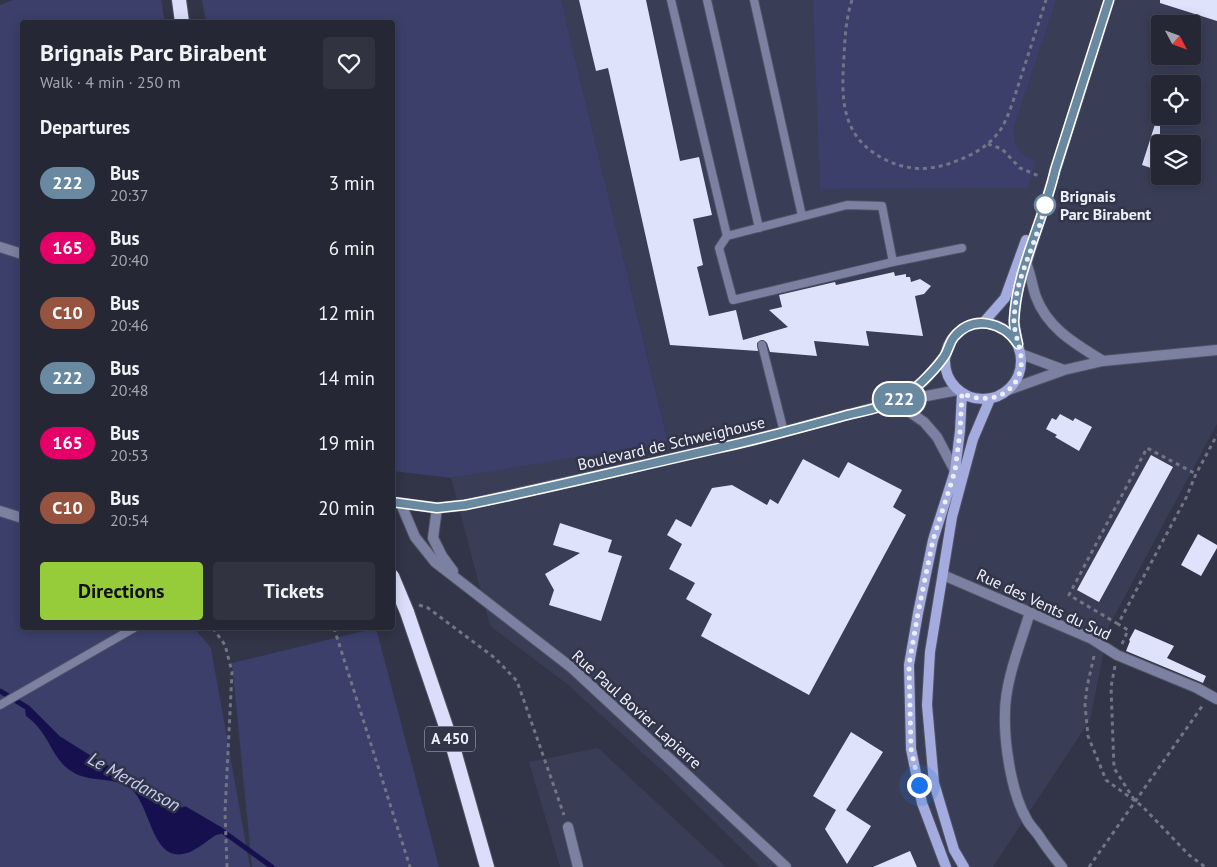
<!DOCTYPE html>
<html lang="en">
<head>
<meta charset="utf-8">
<style>
	:root { --surface:#262735; --page:#323341; --text:#f1f3f6; --muted:#a4a5ad; --line:#424450; --accent:#96cc39 }
	body { margin:0; font-family:"PT Sans",sans-serif; background:var(--page); color:var(--text); height:100vh; display:flex; flex-direction:column; font-size:19px; white-space:nowrap }
	* { box-sizing:border-box; margin:0 }
	p { font-size:16px; color:var(--muted) }
	.icon { flex:none; width:28px; height:28px; fill:none; stroke:currentColor; stroke-width:2; stroke-linecap:round; stroke-linejoin:round }
	.map { position:relative; flex:1; overflow:hidden }
	.drawer { position:absolute; left:20px; top:20px; width:375px; height:610px; display:flex; flex-direction:column; background:var(--surface); border-radius:5px; box-shadow:0 2px 12px #0003,0 0 0 1px var(--line) }
	.drawer>* { flex:none }
	.badge { padding:0 10px; border-radius:16px; font-size:18px; line-height:32px }
	.needle { width:32px; rotate:131deg }
	.controls { position:absolute; left:1151px; top:15px; display:grid; gap:10px }
	.controls a { display:grid; place-items:center; width:50px; height:50px; border-radius:5px; background:var(--surface); box-shadow:0 2px 12px #0003,0 0 0 1px var(--line); font-size:25px }
	.you { position:absolute; width:25px; height:25px; margin:-12px; border:4px solid #fff; border-radius:50%; background:#1a73e8; box-shadow:0 0 0 8px #1a73e833 }
	.map>.badge { position:absolute; translate:-50% -50%; box-shadow:0 0 0 2px #fff }
	h2 { padding:0 20px; font-size:19px; line-height:45px }
	.round { display:grid; place-items:center; flex:none; width:52px; height:52px; border-radius:5px; background:var(--page) }
	.overview { display:flex; align-items:center; justify-content:space-between; height:85px; padding:0 20px }
	h1 { font-size:24px; font-weight:600; line-height:38px }
	.button { display:flex; gap:10px; margin-top:auto; padding:10px 20px }
	.button a { flex:1; height:58px; border-radius:5px; background:var(--accent); color:#111; font-size:20px; font-weight:600; line-height:58px; text-align:center }
	.button a+a { background:var(--page); color:var(--text) }
	ul { padding:0; list-style:none }
	li { display:flex; align-items:center; gap:15px; height:65px; padding:0 20px }
	li div { flex:1 }
	li b { display:block; font-size:19px }
	li em { font-style:normal }
	li .badge { min-width:55px; font-weight:700; text-align:center }
	.map>svg:first-child { display:block }
	.built { fill:#393d56; fill-rule:evenodd }
	.green { fill:#3b3f6a }
	.water { fill:#16104e }
	.lines { fill:none; stroke-linecap:round; stroke-linejoin:round }
	.stream { stroke:#16104e; stroke-width:5 }
	.building { fill:#dee2fa }
	.service-casing { stroke:#505264; stroke-width:10 }
	.minor-casing { stroke:#505264; stroke-width:12 }
	.tertiary-casing { stroke:#505264; stroke-width:12 }
	.secondary-casing { stroke:#505264; stroke-width:12 }
	.trunk-casing { stroke:#505264; stroke-width:16 }
	.path { stroke:#737586; stroke-width:3; stroke-dasharray:4 4; stroke-linecap:butt }
	.service { stroke:#7c81a1; stroke-width:8 }
	.minor { stroke:#7c81a1; stroke-width:10 }
	.tertiary { stroke:#7c81a1; stroke-width:10 }
	.secondary { stroke:#a4abde; stroke-width:10 }
	.trunk { stroke:#dadefa; stroke-width:14 }
	.trunk-bridge-casing { stroke:#505264; stroke-width:16; stroke-linecap:butt }
	.trunk-bridge { stroke:#dadefa; stroke-width:14 }
	.line-casing { stroke:#fff; stroke-width:11 }
	.line { stroke:#6989a0; stroke-width:8 }
	.walk { stroke:#edf0fc; stroke-width:5; stroke-dasharray:0 9 }
	.stop-dot { fill:#fff; stroke:#6989a0; stroke-width:2.5 }
	.labels { text-anchor:middle; stroke-width:5; stroke-linejoin:round; paint-order:stroke }
	.shield { fill:#323447; stroke:#b5b8c6; stroke-width:1 }
	.shield-label { font-size:15px; font-weight:bold; fill:#edf0fc }
	.stop-label { font-size:16px; font-weight:bold; fill:#edf0fc; stroke:#323447; text-anchor:start }
	.street-label { font-size:16px; fill:#edf0fc; stroke:#323447 }
	.water-label { font-size:18px; font-style:italic; fill:#c8cff6; stroke:#323447 }
</style>
</head>
<body>
<div class="map">
<svg width="1217" height="867" viewBox="0 0 1217 867">
	<rect width="100%" height="100%" fill="#323447"/>
	<path class="built" d="M561 0H1217V424L1109 626 1090 720 993 867H760L669 777 567 684 490 626 451 478 668 441ZM1160 24H1192V56H1160ZM1160 84H1192V116H1160ZM1160 144H1192V176H1160Z
		M598 748 726 867H560L529 762Z"/>
	<path class="green" d="M13 0H161L165 22H22V628H194L211 648 250 867H0V5Z
		M202 0H561L668 442 451 478 393 471 392 22H206Z
		M813 0H1056L1013 129C1014 149 1019 153 1036 162L1028 188 820 189Z
		M376 628 439 867H252L232 663Z"/>
	<path class="water" d="M28 708 58 738 98 763 159 794 221 830V834L216 835C208 840 199 848 190 852 152 867 152 808 132 790 115 775 90 784 71 771 54 760 50 740 37 726 34 722 30 719 26 716L25 710Z"/>
	<g class="lines">
		<path class="stream" d="M0 691 28 708 58 738 98 763 164 798
			M185 809 221 830 272 867"/>
	</g>
	<path class="building" d="M579 0H646L680 161 699 157 712 215 693 219 703 265 697 267 709 316 736 310 743 340 788 327 769 310 782 307 779 295 835 282 836 285 894 272 895 276 906 274V277H910L911 282 920 279 931 286 924 294 915 296 923 336 866 331 869 346 814 341 817 356 770 352 767 343 763 340 757 343 758 351 670 345 608 68 596 71Z
		M1160 0H1217V21L1160 3Z
		M1157 118H1160V171L1142 165Z
		M1060 414 1073 421 1075 418 1092 427 1079 451 1055 437 1057 435 1046 429 1052 418 1056 420Z
		M1151 455 1173 467 1099 602 1077 590Z
		M803 459 839 478 848 462 902 490 893 507 906 515 809 695 701 636 712 614 686 599 695 583 669 569 682 544 667 535 676 519 691 527 712 488 732 485 767 505 770 499 778 504Z
		M560 523 612 540 608 552 622 556 601 621 549 605 554 590 545 574 580 553 553 545Z
		M1198 534 1217 545V548L1201 576 1181 565Z
		M1135 629 1174 646 1167 658 1206 676 1203 683 1126 651 1130 641 1129 640Z
		M851 732 883 752 846 810 871 826 847 864 825 829 836 810 813 796Z
		M910 851 917 867H873Z"/>
	<g class="lines">
		<defs>
			<path id="service" d="M671 0 727 236
				M707 0 759 228
				M754 0 802 216
				M893 262 882 206 847 205 727 236 719 248 733 300 893 262 962 248
				M762 345 784 432
				M0 705 134 628"/>
			<path id="minor" d="M401 504 415 537 435 562 572 668 786 867
				M437 508 433 538 442 556 453 571
				M0 511 22 518
				M943 575 1092 639 1117 655 1197 688 1217 699
				M1030 612C1021 643 1005 680 1005 713 1004 742 1011 792 1026 818 1029 825 1035 830 1039 836 1046 847 1054 857 1062 867
				M568 827 578 867"/>
			<path id="tertiary" d="M0 247 22 254
				M1026 263C1031 274 1032 286 1036 297 1048 329 1076 344 1103 361
				M1021 354 1064 370
				M1008 390 1064 370 1103 361 1217 350
				M898 400 924 381 946 355
				M895 402 924 422 937 437 955 471
				M392 502 437 508 465 505 749 441 895 402 958 390"/>
			<path id="secondary" d="M945 361a38 38 0 1 1 76 0a38 38 0 1 1-76 0Z
				M983 323 1005 298 1026 240
				M1018 344 1014 322 1017 293 1109 0
				M946 867 922 803 911 749 909 665 918 613 933 540 955 471 960 431 962 393
				M964 867 954 850 934 783 927 705 930 652 952 517 973 439 990 399"/>
			<path id="trunk" d="M179 0 182 22
				M407 612 453 747 487 867"/>
		</defs>
		<use href="#service" class="service-casing"/>
		<use href="#minor" class="minor-casing"/>
		<use href="#tertiary" class="tertiary-casing"/>
		<use href="#secondary" class="secondary-casing"/>
		<use href="#trunk" class="trunk-casing"/>
		<path class="path" d="M852 0C846 18 845 37 844 56 841 100 841 138 886 160 907 170 926 171 948 164 969 157 988 148 1001 129 1009 116 1014 98 1019 83 1028 55 1037 28 1046 0
			M988 144 1002 149 1020 168 1039 176 1041 175
			M419 605 428 608 495 658 517 681 564 815
			M1118 624 1069 595 1147 448 1196 474
			M213 628 225 645 232 672 225 812 227 867
			M334 628 410 867
			M1122 644 1128 630 1118 624 1186 498 1196 474 1217 435
			M1094 656 1087 687 1085 705 1088 736 1106 780 1142 806 1189 855 1205 867
			M1115 666 1111 687 1114 768 1135 801
			M1089 867 1203 705"/>
		<use href="#service" class="service"/>
		<use href="#minor" class="minor"/>
		<use href="#tertiary" class="tertiary"/>
		<use href="#secondary" class="secondary"/>
		<use href="#trunk" class="trunk"/>
		<defs>
			<path id="trunk-bridge" d="M392 576 407 612"/>
		</defs>
		<use href="#trunk-bridge" class="trunk-bridge-casing"/>
		<use href="#trunk-bridge" class="trunk-bridge"/>
	</g>
	<g class="lines">
		<defs>
			<path id="line" d="M392 502 437 508 465 505C550 488 634 467 719 448 760 439 800 428 840 417 858 412 878 409 894 402 911 395 934 371 944 357 949 350 949 343 954 337 973 314 1003 322 1018 344 1016 336 1014 328 1014 321 1016 270 1044 220 1055 170L1109 0"/>
		</defs>
		<use href="#line" class="line-casing"/>
		<use href="#line" class="line"/>
		<path class="walk" d="M919 785 911 749 909 665 918 613 933 540 955 471 960 432 962 393C986 405 1016 397 1021 367 1023 352 1015 338 1014 322 1014 313 1016 301 1017 292 1024 262 1039 235 1045 205"/>
	</g>
	<circle class="stop-dot" cx="1045" cy="205" r="10"/>
	<g class="labels">
		<rect class="shield" x="425" y="726.5" width="50" height="25" rx="4"/>
		<g class="shield-label">
			<text x="450" y="744">A 450</text>
		</g>
		<g class="stop-label">
			<text x="1060" y="202">Brignais<tspan x="1060" dy="18">Parc Birabent</tspan></text>
		</g>
		<g class="street-label">
			<text transform="translate(671 443) rotate(-13)" y="6">Boulevard de Schweighouse</text>
			<text transform="translate(1044 604) rotate(25)" y="6">Rue des Vents du Sud</text>
			<text transform="translate(637 709) rotate(42)" y="6">Rue Paul Bovier Lapierre</text>
		</g>
		<g class="water-label">
			<text transform="translate(134 782) rotate(29)" y="6">Le Merdanson</text>
		</g>
	</g>
</svg>
<div class="controls">
<a><svg class="needle" viewBox="-14 -14 28 28"><path d="M0-13l5 13h-10z" fill="#e53935"/><path d="M0 13l5-13h-10z" fill="#a4a5ad"/></svg></a>
<a><svg class="icon" aria-label="locate" viewBox="0 0 24 24"><circle cx="12" cy="12" r="6"/><path d="M12 2v4M12 18v4M2 12h4M18 12h4"/></svg></a>
<a><svg class="icon" aria-label="layers" viewBox="0 0 24 24"><path d="M12 4l9 5-9 5-9-5zM3 14l9 5 9-5"/></svg></a>
</div>
<div class="you" style="left:919px;top:785px"></div>
<b class="badge" style="left:899px;top:399px;background:#6989a0;color:#fff">222</b>
<section class="drawer">
<div class="overview"><div><h1>Brignais Parc Birabent</h1><p>Walk · 4 min · 250 m</p></div><a class="round"><svg class="icon" aria-label="heart" viewBox="0 0 24 24"><path d="M12 20l-8-8c-3-5 5-10 8-4 3-6 11-1 8 4z"/></svg></a></div>
<h2>Departures</h2>
<ul>
<li><span class="badge" style="background:#6989a0;color:#fff">222</span><div><b>Bus</b><p>20:37</p></div><em>3 min</em></li>
<li><span class="badge" style="background:#e50069;color:#fff">165</span><div><b>Bus</b><p>20:40</p></div><em>6 min</em></li>
<li><span class="badge" style="background:#965340;color:#fff">C10</span><div><b>Bus</b><p>20:46</p></div><em>12 min</em></li>
<li><span class="badge" style="background:#6989a0;color:#fff">222</span><div><b>Bus</b><p>20:48</p></div><em>14 min</em></li>
<li><span class="badge" style="background:#e50069;color:#fff">165</span><div><b>Bus</b><p>20:53</p></div><em>19 min</em></li>
<li><span class="badge" style="background:#965340;color:#fff">C10</span><div><b>Bus</b><p>20:54</p></div><em>20 min</em></li>
</ul>
<div class="button"><a>Directions</a><a>Tickets</a></div>
</section>
</div>
</body>
</html>
